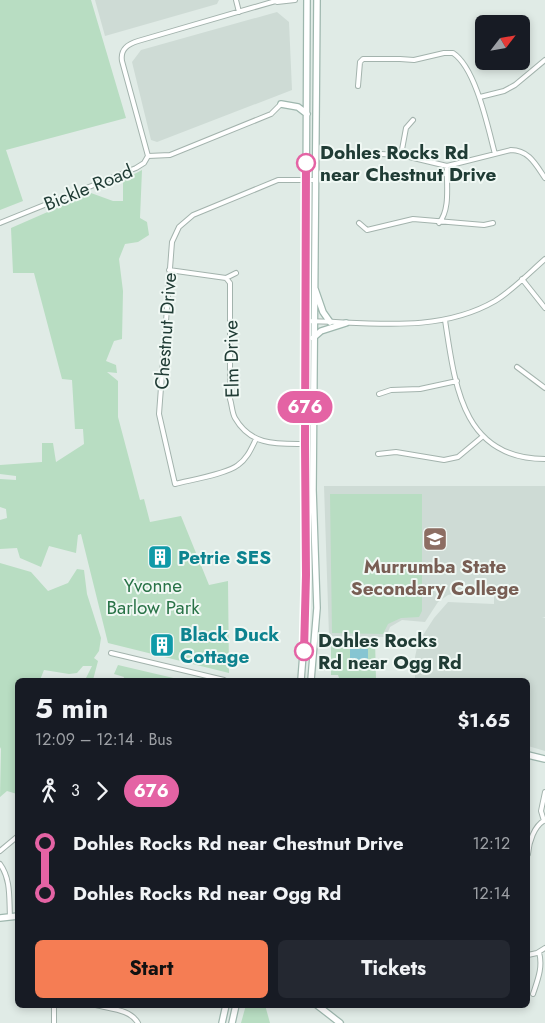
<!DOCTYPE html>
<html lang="en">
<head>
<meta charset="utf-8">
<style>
	:root { --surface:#171b24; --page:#242831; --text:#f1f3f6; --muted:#9ea1a6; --accent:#f57d54 }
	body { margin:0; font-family:Jost,sans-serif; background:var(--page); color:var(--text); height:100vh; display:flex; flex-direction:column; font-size:19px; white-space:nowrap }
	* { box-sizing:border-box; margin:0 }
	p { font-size:16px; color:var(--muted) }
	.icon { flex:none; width:28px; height:28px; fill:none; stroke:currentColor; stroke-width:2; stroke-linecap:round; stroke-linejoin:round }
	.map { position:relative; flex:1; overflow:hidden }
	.side { position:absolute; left:15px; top:678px; width:515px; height:330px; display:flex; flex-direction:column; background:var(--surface); border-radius:8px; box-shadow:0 2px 8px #0003 }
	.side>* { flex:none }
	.badge { padding:0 10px; border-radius:16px; font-size:18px; line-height:32px }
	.needle { width:32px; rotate:59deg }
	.fabs { position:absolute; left:475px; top:15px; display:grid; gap:10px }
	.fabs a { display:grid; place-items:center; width:55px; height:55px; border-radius:8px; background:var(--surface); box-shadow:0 2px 8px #0003; font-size:25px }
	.map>.badge { position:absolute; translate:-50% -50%; box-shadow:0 0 0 2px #fff }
	.legs { display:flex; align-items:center; gap:8px; height:55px; padding:0 20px; font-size:16px }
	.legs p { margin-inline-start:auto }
	.overview { display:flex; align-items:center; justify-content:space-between; height:85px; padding:0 20px }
	h1 { font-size:28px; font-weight:700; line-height:38px }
	.action { display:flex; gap:10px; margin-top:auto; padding:10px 20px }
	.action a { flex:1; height:58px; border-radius:8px; background:var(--accent); color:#111; font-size:20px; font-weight:700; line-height:58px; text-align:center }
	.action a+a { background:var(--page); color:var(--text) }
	ul { padding:0 20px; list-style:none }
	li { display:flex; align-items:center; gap:18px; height:50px; font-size:19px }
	li i { display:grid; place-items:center; width:8px; height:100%; margin:0 6px; background:currentColor }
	li i::after { content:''; width:12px; height:12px; margin:-6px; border:4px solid; border-radius:50%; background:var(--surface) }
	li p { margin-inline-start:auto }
	li:first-child i { background:linear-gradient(#0000 50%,currentColor 0) }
	li:last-child i { background:linear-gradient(currentColor 50%,#0000 0) }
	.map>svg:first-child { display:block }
	.built { fill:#cedbd5 }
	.green { fill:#b8ddc2 }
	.water { fill:#86c5d2 }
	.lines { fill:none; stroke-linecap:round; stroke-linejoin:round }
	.street-casing { stroke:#a3b3ad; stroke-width:6 }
	.secondary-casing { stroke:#9eb7ae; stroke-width:8 }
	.street { stroke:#fff; stroke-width:4 }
	.secondary { stroke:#fff; stroke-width:5.5 }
	.line-1-casing { stroke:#fff; stroke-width:11 }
	.line-1 { stroke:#e463a4; stroke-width:8 }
	.stop-1-dot { fill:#fff; stroke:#e463a4; stroke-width:2.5 }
	.labels { text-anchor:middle; stroke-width:4; stroke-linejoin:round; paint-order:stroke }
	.stop-label { font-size:19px; font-weight:bold; fill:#203c35; stroke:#f0f8f4; text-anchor:start }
	.street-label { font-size:19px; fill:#203c35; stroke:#f0f8f4 }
	.culture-label { font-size:19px; font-weight:bold; fill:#0d838f; stroke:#f0f8f4; text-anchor:start }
	.education-label { font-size:19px; font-weight:bold; fill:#785e54; stroke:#f0f8f4 }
	.park-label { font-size:19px; fill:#297347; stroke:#f0f8f4 }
</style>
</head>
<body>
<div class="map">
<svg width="545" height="1023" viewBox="0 0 545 1023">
	<rect width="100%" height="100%" fill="#e0ebe6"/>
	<path class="built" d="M95 0H219L217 4 105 36Z
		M277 12 289 22 292 90 157 142 151 140 132 62 141 50Z
		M324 486H545V617H542L545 618V751L528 746V680H415V657L418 643 434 618 448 602 494 604V594L457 593 448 595 438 602 425 622 402 620 390 627 386 637 329 636Z"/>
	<path class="green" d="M0 0H91L126 118 6 150 23 201 0 210Z
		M142 170 140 218 147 222 149 235 138 242 125 244 119 259 123 291 122 339 114 341 106 361 116 365 117 373 107 372 118 381V417L140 500 144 499 150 522 181 516 209 585 228 581 229 673 108 643 81 534 78 535 76 553 49 546 41 567 20 558 17 548 0 549V520L7 518 6 509 0 507V479L16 480V476L0 474V465L42 462V443H53L56 462 84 444 83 429H75L72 380 62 379 34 273H13L11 228 91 193 113 201H123V180Z
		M330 494H422V611L419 617 401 618 388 624 383 634 332 633Z
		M0 563 31 572 48 591 68 583 77 569 84 570 87 594 101 638 99 651 94 658 98 661 93 680H85L92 666H83L77 673 69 674 44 670 40 680H18L17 794 7 791 0 797 1 749 0 747Z
		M336 639H375L376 680 339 678 338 675H331V644H336Z
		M118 665 182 680H123L124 677 114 674Z
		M246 1005H265L270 1023H241Z"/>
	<path class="water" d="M350 649H368V663H350Z"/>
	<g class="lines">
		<defs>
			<path id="street" d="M236 0 239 12
				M277 2 295 0
				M358 86 360 62 363 59H400L414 60 444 53H453C476 68 488 128 495 154
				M480 97 504 91 515 85 545 60
				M360 153 401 155 447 166 511 150C529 150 536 165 545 178
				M401 155 406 128 413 120
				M148 156 122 61C120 49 128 44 138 41L279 0
				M148 156 170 155 271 114 281 104
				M0 223 136 168 144 163 148 156
				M359 223 367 230 413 219 484 225 493 223
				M439 223C451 209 446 183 447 166
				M169 270 226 278 230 283V399C232 405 232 413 235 418 251 446 277 444 305 444
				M226 278 236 273
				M522 279 545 308
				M445 320C455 385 462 459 545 459
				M306 321C369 322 438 334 495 301 513 290 529 273 545 259
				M517 367 545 388
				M379 394 391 390 420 389 457 381
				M256 439C251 449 247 459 238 465 227 474 190 480 175 484L159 414 172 242 179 227 193 215 278 180H314
				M378 454 396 452 444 460 458 457 482 437
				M111 653 224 680
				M544 821 541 811 545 792
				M0 851 18 836
				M528 854C529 842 534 826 545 820
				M0 864C11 879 9 898 10 917
				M528 955 537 953 545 948
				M533 994C538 979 543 967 539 952
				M54 1005V1023
				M96 1005C110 1009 130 1009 138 1023"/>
			<path id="secondary" d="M281 104 298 107 307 114
				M315 289 323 312 330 322
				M313 338 321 331 346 323
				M301 680C308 601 304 522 305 442 306 295 306 147 307 0
				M311 680 317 608 313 490 317 0
				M528 755 545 759
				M0 918 18 916
				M317 1005 340 1023
				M222 1023 226 1005
				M232 1023 236 1005"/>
		</defs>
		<use href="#street" class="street-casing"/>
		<use href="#secondary" class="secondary-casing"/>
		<use href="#street" class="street"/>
		<use href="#secondary" class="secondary"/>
	</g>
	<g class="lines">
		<defs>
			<path id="line-1" d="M304 651 306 575 305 444 306 163"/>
		</defs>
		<use href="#line-1" class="line-1-casing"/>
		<use href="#line-1" class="line-1"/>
	</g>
	<defs>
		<symbol id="school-square" viewBox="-11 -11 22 22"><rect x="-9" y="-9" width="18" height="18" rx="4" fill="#8d6e63" stroke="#f0f8f4"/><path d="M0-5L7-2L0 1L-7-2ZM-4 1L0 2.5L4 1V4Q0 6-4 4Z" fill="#fff"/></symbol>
		<symbol id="building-square" viewBox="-11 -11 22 22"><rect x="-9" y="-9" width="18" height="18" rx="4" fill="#0f9aa8" stroke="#f0f8f4"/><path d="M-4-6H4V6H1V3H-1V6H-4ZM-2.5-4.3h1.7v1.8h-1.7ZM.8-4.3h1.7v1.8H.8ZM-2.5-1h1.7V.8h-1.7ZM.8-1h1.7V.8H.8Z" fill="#fff"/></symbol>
	</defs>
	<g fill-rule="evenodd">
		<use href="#school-square" x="421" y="525" width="28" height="28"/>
		<use href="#building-square" x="146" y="543" width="28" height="28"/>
		<use href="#building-square" x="148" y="631" width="28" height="28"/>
	</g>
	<g class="stop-1-dot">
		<circle cx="306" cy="163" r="9"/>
		<circle cx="304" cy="651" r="9"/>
	</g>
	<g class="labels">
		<g class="stop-label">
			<text x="320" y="159">Dohles Rocks Rd<tspan x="320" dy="22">near Chestnut Drive</tspan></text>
			<text x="318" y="647">Dohles Rocks<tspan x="318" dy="22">Rd near Ogg Rd</tspan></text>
		</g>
		<g class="street-label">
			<text transform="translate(88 187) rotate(-22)" y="7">Bickle Road</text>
			<text transform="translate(165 331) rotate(-86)" y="7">Chestnut Drive</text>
			<text transform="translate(231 359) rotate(-91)" y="7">Elm Drive</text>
		</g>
		<g class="culture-label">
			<text x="178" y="564">Petrie SES</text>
			<text x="180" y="641">Black Duck<tspan x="180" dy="22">Cottage</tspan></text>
		</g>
		<g class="education-label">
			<text x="435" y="573">Murrumba State<tspan x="435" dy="22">Secondary College</tspan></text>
		</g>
		<g class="park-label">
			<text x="153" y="592">Yvonne<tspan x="153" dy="22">Barlow Park</tspan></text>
		</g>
	</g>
</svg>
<div class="fabs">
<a><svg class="needle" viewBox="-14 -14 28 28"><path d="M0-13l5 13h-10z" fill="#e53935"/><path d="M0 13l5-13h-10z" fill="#9ea1a6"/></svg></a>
</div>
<b class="badge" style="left:305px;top:407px;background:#e463a4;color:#fff">676</b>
<section class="side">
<div class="overview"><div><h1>5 min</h1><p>12:09 – 12:14 · Bus</p></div><b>$1.65</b></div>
<div class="legs"><svg class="icon" aria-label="walk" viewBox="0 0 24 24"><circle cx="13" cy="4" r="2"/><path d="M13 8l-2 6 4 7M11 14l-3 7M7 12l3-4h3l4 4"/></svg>3<svg class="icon" aria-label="forward" viewBox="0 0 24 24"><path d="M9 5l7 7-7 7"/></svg><b class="badge" style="background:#e463a4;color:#fff">676</b></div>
<ul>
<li><i style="color:#e463a4"></i><b>Dohles Rocks Rd near Chestnut Drive</b><p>12:12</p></li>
<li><i style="color:#e463a4"></i><b>Dohles Rocks Rd near Ogg Rd</b><p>12:14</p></li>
</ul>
<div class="action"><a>Start</a><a>Tickets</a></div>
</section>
</div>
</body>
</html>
